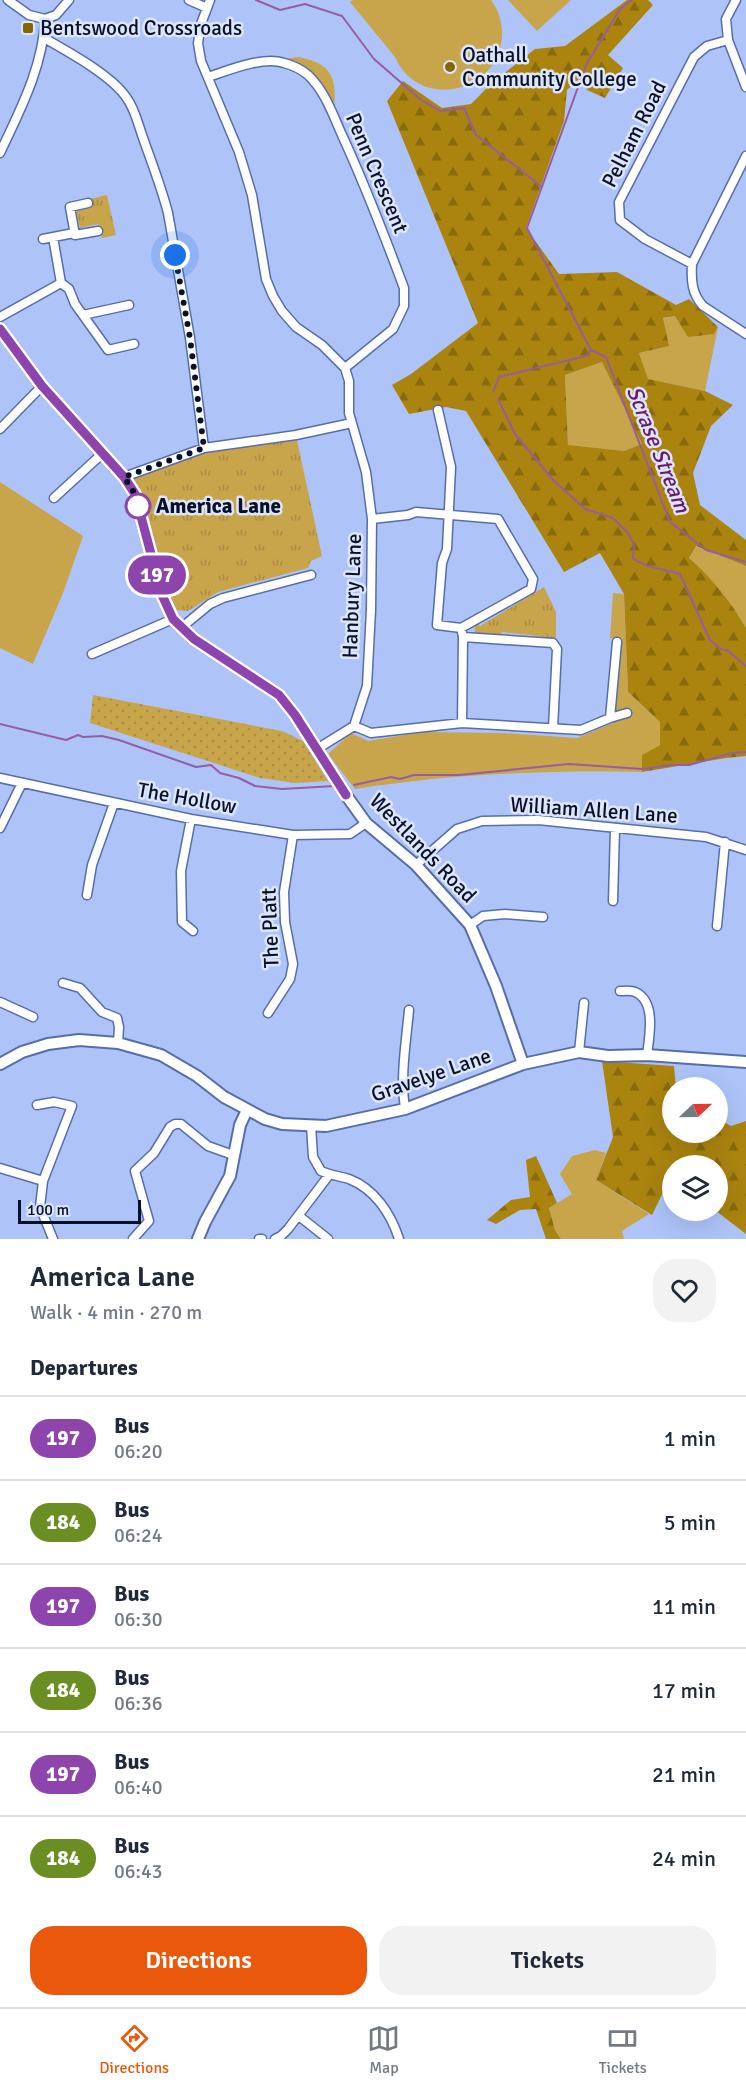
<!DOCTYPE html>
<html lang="en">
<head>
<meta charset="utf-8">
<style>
	:root { --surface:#fff; --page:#f2f2f3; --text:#1f2937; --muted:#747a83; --line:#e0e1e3; --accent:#ea580c }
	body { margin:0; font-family:Signika,sans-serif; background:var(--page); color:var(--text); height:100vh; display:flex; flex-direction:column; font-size:22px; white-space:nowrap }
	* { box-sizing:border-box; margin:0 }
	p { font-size:20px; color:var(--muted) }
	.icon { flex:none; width:33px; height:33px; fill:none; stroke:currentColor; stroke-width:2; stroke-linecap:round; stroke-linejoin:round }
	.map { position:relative; height:1239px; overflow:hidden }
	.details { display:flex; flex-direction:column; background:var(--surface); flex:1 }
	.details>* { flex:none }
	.badge { padding:0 12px; border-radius:20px; font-size:21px; line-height:39px }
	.needle { width:39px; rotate:68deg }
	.buttons { position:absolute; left:662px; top:1077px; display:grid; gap:12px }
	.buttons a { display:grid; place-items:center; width:66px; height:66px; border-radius:50%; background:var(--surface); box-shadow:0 6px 24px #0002; font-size:30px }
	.scale { position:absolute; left:18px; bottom:15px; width:123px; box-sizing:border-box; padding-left:6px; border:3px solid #091129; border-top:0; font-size:16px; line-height:21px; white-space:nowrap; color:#091129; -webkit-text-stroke:4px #dce5fa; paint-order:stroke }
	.you { position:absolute; width:30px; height:30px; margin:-15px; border:4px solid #fff; border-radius:50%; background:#1a73e8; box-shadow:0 0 0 9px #1a73e833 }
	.map>.badge { position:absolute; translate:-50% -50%; box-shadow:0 0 0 3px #fff }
	h2 { padding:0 30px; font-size:22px; line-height:54px }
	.round { display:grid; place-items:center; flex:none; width:63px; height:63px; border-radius:24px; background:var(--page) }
	.head { display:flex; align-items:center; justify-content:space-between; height:102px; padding:0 30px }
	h1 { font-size:28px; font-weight:600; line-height:45px }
	.action { display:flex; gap:12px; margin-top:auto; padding:12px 30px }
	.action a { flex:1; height:69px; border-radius:24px; background:var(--accent); color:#fff; font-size:24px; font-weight:600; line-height:69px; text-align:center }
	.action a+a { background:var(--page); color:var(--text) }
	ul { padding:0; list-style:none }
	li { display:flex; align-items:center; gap:18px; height:84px; padding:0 30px; border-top:2px solid var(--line) }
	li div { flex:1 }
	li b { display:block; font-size:22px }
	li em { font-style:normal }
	li .badge { min-width:66px; font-weight:700; text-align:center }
	.dock { display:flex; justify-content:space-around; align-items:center; height:84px; border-top:2px solid var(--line); background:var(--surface); font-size:16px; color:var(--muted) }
	.dock a { display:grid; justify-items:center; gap:3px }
	.dock .on { color:var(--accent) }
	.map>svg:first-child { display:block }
	.grass { fill:#c8a44b }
	.forest { fill:url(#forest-firs); fill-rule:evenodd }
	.park { fill:url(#park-tufts) }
	.garden { fill:url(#garden-dots) }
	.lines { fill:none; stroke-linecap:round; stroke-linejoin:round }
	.stream { stroke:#985ca1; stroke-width:2 }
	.minor-casing { stroke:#566da9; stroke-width:11 }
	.tertiary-casing { stroke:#566da9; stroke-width:14 }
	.minor { stroke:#fff; stroke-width:8 }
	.tertiary { stroke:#fff; stroke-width:10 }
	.line-casing { stroke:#fff; stroke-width:14 }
	.line { stroke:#8e44ad; stroke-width:9 }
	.walk { stroke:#091129; stroke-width:6; stroke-dasharray:0 10.8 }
	.poi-dot { fill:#866600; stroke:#dce5fa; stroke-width:2 }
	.stop-dot { fill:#fff; stroke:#8e44ad; stroke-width:3 }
	.labels { text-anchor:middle; stroke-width:5; stroke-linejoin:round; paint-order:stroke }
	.poi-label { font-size:21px; fill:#091129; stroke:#dce5fa; text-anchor:start }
	.street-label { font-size:21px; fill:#091129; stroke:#dce5fa }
	.stop-label { font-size:21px; font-weight:bold; fill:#091129; stroke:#dce5fa; text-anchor:start }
	.water-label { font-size:22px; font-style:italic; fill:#69196b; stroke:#dce5fa }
</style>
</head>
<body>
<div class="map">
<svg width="746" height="1239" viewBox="0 0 746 1239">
	<defs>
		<pattern id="forest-firs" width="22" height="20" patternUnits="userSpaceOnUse" patternTransform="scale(1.5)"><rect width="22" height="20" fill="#aa840f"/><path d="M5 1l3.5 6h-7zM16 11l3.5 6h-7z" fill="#896b0e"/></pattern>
		<pattern id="park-tufts" width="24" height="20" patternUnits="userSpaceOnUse" patternTransform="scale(1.5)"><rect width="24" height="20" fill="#c8a44b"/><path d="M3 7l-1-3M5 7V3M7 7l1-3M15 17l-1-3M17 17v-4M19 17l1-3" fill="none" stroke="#aa8c42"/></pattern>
		<pattern id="garden-dots" width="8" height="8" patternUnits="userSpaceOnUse" patternTransform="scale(1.5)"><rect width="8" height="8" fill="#c8a44b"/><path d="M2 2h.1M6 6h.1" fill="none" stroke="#aa8c42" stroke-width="1.8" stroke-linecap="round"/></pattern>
	</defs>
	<rect width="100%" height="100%" fill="#aec4f9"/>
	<path class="grass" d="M353 0H491C498 9 501 19 502 30 505 91 420 114 395 57L350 2Z
		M508 0H571L537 31Z
		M299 57C332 64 337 77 334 109 319 79 315 73 284 59Z
		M675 316 714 334 718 327 705 391 647 379 639 353 668 346 662 319Z
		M602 362 643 444 624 451 568 446 565 375Z
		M0 482 83 536 63 593 33 664 0 648Z
		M695 546 746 566V628L739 616 689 558Z
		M613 593 624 594 628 692 660 722V745L642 755V772C546 770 450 774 355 789L328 754 351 733 368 741 423 732 503 733 577 738 613 723 621 639 610 638Z
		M595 1150 606 1153 596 1180 649 1214 622 1231 624 1239H561L555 1230 549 1208 572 1194 560 1174 572 1156Z"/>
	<path class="forest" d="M627 0H648L653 5 608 55 623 68 605 98 587 90 580 78 567 90 564 121 526 228 559 274 617 272 676 305 689 299 718 327 714 334 688 337 675 316 663 318 669 346 639 353 648 379 705 391 733 405 711 426 693 473 700 505 746 540V566L696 546 689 558C711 577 732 603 746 628V756L726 758 642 772V755L660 745V722L628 692 624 594 600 553 564 572 466 411 446 407 409 414 392 385 411 374 478 323 387 101 403 81 442 108 471 104 493 82 535 49 565 46ZM602 362 642 444 624 451 568 445 565 375Z
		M602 1061 674 1066 676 1087 672 1088V1132H717V1118L731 1126 746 1121V1234L716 1211 717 1166H672V1174L652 1215 596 1180 613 1137Z
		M536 1156 557 1203 549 1208 555 1230 561 1239H546L536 1209 520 1210 496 1224 487 1220 511 1200 530 1197 526 1160Z"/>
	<path class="park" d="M107 195 116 235 102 238 98 224 80 228 76 210 91 206 90 199Z
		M297 440 322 556 311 561 308 568 218 592 188 611 176 610 164 592 130 479 204 450Z
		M544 587 556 612V638L502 632 501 635 475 633V625L478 624 480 626Z"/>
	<path class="garden" d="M93 695 282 731 303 741 328 781 295 783 260 778 90 723Z"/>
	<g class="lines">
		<path class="stream" d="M256 0 280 10 305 4 342 16 374 59 420 99 440 111 464 108 476 135 542 187
			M591 350 527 228 586 65 620 9 632 0
			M591 350 606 357 670 522 706 550 746 562
			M493 392 499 377 586 356 591 350
			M498 399 515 434 554 481 585 509 613 518 628 533 634 545 633 558C645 568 665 569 680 574L710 640 721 649 728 651 746 666
			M0 724 66 740 78 735 83 737 102 736 119 740 196 767 211 765 220 773 239 778 255 786 282 789 335 786
			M354 785 391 777 400 779 414 775H459L569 764 642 769 672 765H689L732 753 746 752"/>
		<defs>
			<path id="minor" d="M8 0 29 15 45 19
				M189 0 207 8
				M210 0 201 24 198 43 201 61 239 152 252 195 266 279 273 296 282 311 296 327 322 345 345 368 349 381V413L366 472 372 519 371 610 367 686 354 726 317 749
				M736 0 726 19 728 40 746 87
				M45 19 56 15 69 0
				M44 38C67 51 111 75 126 97 134 107 138 123 142 135 151 161 161 186 168 213L190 338 204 448
				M208 77C229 70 263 56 284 63 292 65 302 70 308 75 325 91 333 115 342 135 365 185 385 237 404 288V306L393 329 345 368
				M0 153C20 110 43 67 45 19
				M746 156 692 264C691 281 692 294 703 306L746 334
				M88 203 70 207 75 235 98 231
				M53 237 61 283
				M43 239 74 233
				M692 264 645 239 620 220 619 202 694 57 707 46 728 40
				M61 283 69 289 75 304 108 350 134 344
				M83 315 129 305
				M0 317 61 283
				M438 410 451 467 447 549 442 563 437 625 461 628 463 637 462 723
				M0 429 42 386
				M124 477 204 448 296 435 352 423
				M54 498 103 453
				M372 519 408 515 416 512 498 519 533 579 531 589 461 628
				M181 628 210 604 223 598 311 575
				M463 637 553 643 557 649 553 728
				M92 654 173 619
				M610 718 627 713
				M354 726 371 733 462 723 581 730 610 718 617 642
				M0 778 191 819 293 835 350 834 366 823
				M191 819 181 871 182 922 193 931
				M0 828 22 783
				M416 865 457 829 482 821 538 820 706 837 746 850
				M87 895 92 865 114 803
				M613 901 615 828
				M470 925 483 916 505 914 543 917
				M717 926 725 842
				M63 983 80 988 102 1012 117 1018 119 1027 118 1043
				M620 991C624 991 631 990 635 992 657 1001 649 1038 647 1055
				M0 1002 33 1017
				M268 1013 290 979 293 964 285 922 284 892 293 835
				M579 1052 584 1003
				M37 1105 54 1102 72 1106 43 1181 40 1207 53 1239
				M405 1109C400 1076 406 1043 409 1010
				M311 1125 313 1157 321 1171C330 1175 339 1176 349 1179 375 1189 391 1214 399 1239
				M0 1168 43 1181
				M299 1216 328 1239
				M133 1239 149 1221 135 1171 154 1153 170 1127 175 1124H181L208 1146 233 1155
				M259 1239H262
				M275 1239 281 1236 288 1229 329 1175"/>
			<path id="tertiary" d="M0 329 42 386 124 477 135 494 162 595 173 619 194 639 279 695 295 715 346 795 366 823 416 865 470 925 496 986 523 1064
				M0 1064 22 1052 48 1044 79 1040 118 1043 161 1055 197 1076 224 1097 265 1119 282 1124 326 1126 405 1109 523 1064 579 1052 608 1056 647 1055 746 1062
				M198 1239 205 1222 230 1176 240 1125 247 1110"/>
		</defs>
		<use href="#minor" class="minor-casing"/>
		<use href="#tertiary" class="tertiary-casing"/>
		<use href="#minor" class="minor"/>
		<use href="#tertiary" class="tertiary"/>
	</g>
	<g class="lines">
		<defs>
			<path id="line" d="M0 329 42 386 124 477 135 494 162 595 173 619 194 639 279 695 295 715 346 795"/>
		</defs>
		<use href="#line" class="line-casing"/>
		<use href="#line" class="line"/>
		<path class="walk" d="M138 506 140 514 135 494 124 477 204 448 190 338 175 255"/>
	</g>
	<g class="poi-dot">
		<rect x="22" y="22" width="12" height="12" rx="3"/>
		<circle cx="450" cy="67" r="6"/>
	</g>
	<circle class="stop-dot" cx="138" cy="506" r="12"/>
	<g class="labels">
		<g class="poi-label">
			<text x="40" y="35">Bentswood Crossroads</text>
			<text x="462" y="62">Oathall<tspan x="462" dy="24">Community College</tspan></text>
		</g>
		<g class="street-label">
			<text transform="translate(634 134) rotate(-63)" y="7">Pelham Road</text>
			<text transform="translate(377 173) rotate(67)" y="7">Penn Crescent</text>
			<text transform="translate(352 596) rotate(-88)" y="7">Hanbury Lane</text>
			<text transform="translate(187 798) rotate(10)" y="7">The Hollow</text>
			<text transform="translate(594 810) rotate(4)" y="7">William Allen Lane</text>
			<text transform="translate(423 848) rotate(46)" y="7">Westlands Road</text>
			<text transform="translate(270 928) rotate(-92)" y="7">The Platt</text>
			<text transform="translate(431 1075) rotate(-19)" y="7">Gravelye Lane</text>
		</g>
		<g class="stop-label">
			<text x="156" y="513">America Lane</text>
		</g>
		<g class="water-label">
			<text transform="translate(659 449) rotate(68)" y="8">Scrase Stream</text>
		</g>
	</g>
</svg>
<div class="buttons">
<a><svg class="needle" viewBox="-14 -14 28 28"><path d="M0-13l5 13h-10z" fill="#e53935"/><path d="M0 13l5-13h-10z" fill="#747a83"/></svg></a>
<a><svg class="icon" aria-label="layers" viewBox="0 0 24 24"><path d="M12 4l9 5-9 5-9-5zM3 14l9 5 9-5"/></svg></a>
</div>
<div class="scale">100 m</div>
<div class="you" style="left:175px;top:255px"></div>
<b class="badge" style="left:157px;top:575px;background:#8e44ad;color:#fff">197</b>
</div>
<section class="details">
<div class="head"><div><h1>America Lane</h1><p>Walk · 4 min · 270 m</p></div><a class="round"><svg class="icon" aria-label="heart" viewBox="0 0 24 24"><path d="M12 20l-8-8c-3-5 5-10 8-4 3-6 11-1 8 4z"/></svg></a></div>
<h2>Departures</h2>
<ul>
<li><span class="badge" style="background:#8e44ad;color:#fff">197</span><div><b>Bus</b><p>06:20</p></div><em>1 min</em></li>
<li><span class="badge" style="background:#6b8e23;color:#fff">184</span><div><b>Bus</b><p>06:24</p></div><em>5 min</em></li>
<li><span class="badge" style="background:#8e44ad;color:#fff">197</span><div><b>Bus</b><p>06:30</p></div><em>11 min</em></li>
<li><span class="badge" style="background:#6b8e23;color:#fff">184</span><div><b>Bus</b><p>06:36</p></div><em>17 min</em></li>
<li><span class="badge" style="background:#8e44ad;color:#fff">197</span><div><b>Bus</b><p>06:40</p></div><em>21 min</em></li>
<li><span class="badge" style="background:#6b8e23;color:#fff">184</span><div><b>Bus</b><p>06:43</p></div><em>24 min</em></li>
</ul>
<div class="action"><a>Directions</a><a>Tickets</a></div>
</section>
<nav class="dock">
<a class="on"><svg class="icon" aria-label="directions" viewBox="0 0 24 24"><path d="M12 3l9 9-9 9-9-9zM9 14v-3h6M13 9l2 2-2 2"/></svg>Directions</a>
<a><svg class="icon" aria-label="map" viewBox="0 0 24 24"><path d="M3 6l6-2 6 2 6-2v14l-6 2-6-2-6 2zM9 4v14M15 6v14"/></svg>Map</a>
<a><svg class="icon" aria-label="tickets" viewBox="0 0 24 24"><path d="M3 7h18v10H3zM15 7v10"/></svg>Tickets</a>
</nav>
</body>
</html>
